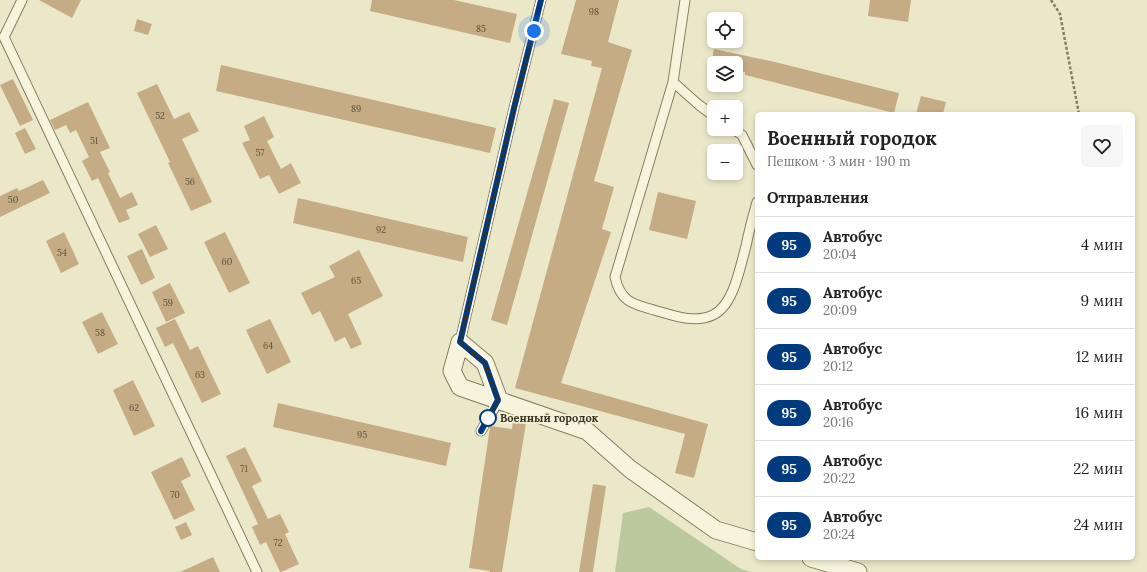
<!DOCTYPE html>
<html lang="ru">
<head>
<meta charset="utf-8">
<style>
	:root { --surface:#fff; --page:#f6f6f6; --text:#222; --muted:#767676; --line:#e0e0e0 }
	body { margin:0; font-family:Lora,serif; background:var(--page); color:var(--text); height:100vh; display:flex; flex-direction:column; font-size:15px; white-space:nowrap }
	* { box-sizing:border-box; margin:0 }
	p { font-size:13px; color:var(--muted) }
	.icon { flex:none; width:22px; height:22px; fill:none; stroke:currentColor; stroke-width:2; stroke-linecap:round; stroke-linejoin:round }
	.map { position:relative; flex:1; overflow:hidden }
	.sheet { position:absolute; left:755px; top:112px; width:380px; height:448px; display:flex; flex-direction:column; background:var(--surface); border-radius:6px; box-shadow:0 2px 6px #0003 }
	.sheet>* { flex:none }
	.badge { padding:0 8px; border-radius:13px; font-size:14px; line-height:26px }
	.tools { position:absolute; left:707px; top:12px; display:grid; gap:8px }
	.tools a { display:grid; place-items:center; width:36px; height:36px; border-radius:6px; background:var(--surface); box-shadow:0 2px 6px #0003; font-size:20px }
	.you { position:absolute; width:20px; height:20px; margin:-10px; border:3px solid #fff; border-radius:50%; background:#1a73e8; box-shadow:0 0 0 6px #1a73e833 }
	.map>.badge { position:absolute; translate:-50% -50%; box-shadow:0 0 0 2px #fff }
	h2 { padding:0 12px; font-size:15px; line-height:36px }
	.round { display:grid; place-items:center; flex:none; width:42px; height:42px; border-radius:6px; background:var(--page) }
	.headline { display:flex; align-items:center; justify-content:space-between; height:68px; padding:0 12px }
	h1 { font-size:19px; font-weight:700; line-height:30px }
	ul { padding:0; list-style:none }
	li { display:flex; align-items:center; gap:12px; height:56px; padding:0 12px; border-top:1px solid var(--line) }
	li div { flex:1 }
	li b { display:block; font-size:15px }
	li em { font-style:normal }
	li .badge { min-width:44px; font-weight:700; text-align:center }
	.map>svg:first-child { display:block }
	.green { fill:#bcc99f }
	.building { fill:#c6ac84 }
	.lines { fill:none; stroke-linecap:round; stroke-linejoin:round }
	.lane-casing { stroke:#877c60; stroke-width:11 }
	.street-casing { stroke:#877c60; stroke-width:19 }
	.path { stroke:#877c60; stroke-width:2.5; stroke-dasharray:3 2; stroke-linecap:butt }
	.lane { stroke:#f7f4dd; stroke-width:9 }
	.street { stroke:#f7f4dd; stroke-width:17 }
	.line-casing { stroke:#fff; stroke-width:9 }
	.line { stroke:#003b80; stroke-width:6 }
	.walk { stroke:#393122; stroke-width:4; stroke-dasharray:0 7.2 }
	.stop-dot { fill:#fff; stroke:#003b80; stroke-width:2 }
	.labels { text-anchor:middle; stroke-width:3.5; stroke-linejoin:round; paint-order:stroke }
	.number-label { font-size:9px; fill:#5c503a }
	.stop-label { font-size:11px; font-weight:bold; fill:#393122; stroke:#f3f1d9; text-anchor:start }
</style>
</head>
<body>
<div class="map">
<svg width="1147" height="572" viewBox="0 0 1147 572">
	<rect width="100%" height="100%" fill="#ebe8ca"/>
	<path class="green" d="M649 507 741 569 751 572H615L623 513Z"/>
	<path class="building" d="M39 0H81L72 18Z
		M372 0H454L517 14 510 43 370 11Z
		M576 0H619L608 42 632 50 628 63 594 181 614 187 602 229 611 232 561 383 708 424 694 478 675 473 685 434 515 388 602 68 591 66 592 61 561 54Z
		M870 0H911L908 22 868 16Z
		M137 19 152 24 148 35 134 31Z
		M714 49 775 62 899 93 894 113 745 75V72L736 70V63H711Z
		M221 65 496 128 490 153 216 91Z
		M13 79 33 120 20 126 0 85Z
		M157 84 174 119 189 112 199 131 182 139 212 202 191 211 168 163 170 162 137 93Z
		M921 96 946 102 943 114H916Z
		M554 99 569 103 507 325 491 320Z
		M88 102 110 148 100 152 110 172 108 173 120 198 132 192 138 205 126 210 130 219 119 223 98 178 92 181 82 161 89 157 76 130 70 133 66 125 55 130 50 120Z
		M264 116 274 137 267 141 281 169 291 163 301 183 279 194 269 175 260 179 242 143 250 140 244 126Z
		M25 128 36 149 25 154 15 133Z
		M43 180 50 193 0 217V196L17 188 19 191Z
		M658 192 696 201 687 239 649 230Z
		M298 198 468 237 463 262 293 223Z
		M156 225 168 249 150 257 138 234Z
		M64 232 79 264 61 273 46 241Z
		M225 232 250 283 229 293 204 242Z
		M142 249 155 278 141 285 127 256Z
		M359 250 383 296 348 314 362 344 351 349 345 337 335 342 320 311 312 315 301 293 335 277 329 266Z
		M170 283 185 313 166 322 152 292Z
		M102 312 118 344 98 354 82 322Z
		M175 319 190 350 198 346 221 394 202 403 173 343 165 347 156 328Z
		M270 319 291 362 267 374 246 330Z
		M133 380 155 426 134 436 113 390Z
		M278 403 451 443 446 466 273 427Z
		M513 421 526 423 502 572H490V571L469 568 490 427 491 426 512 429Z
		M245 447 262 481 252 486 268 519 280 514 289 532 285 534 299 564 281 572H280L266 542 260 545 252 527 258 524 226 456Z
		M182 457 191 476 181 481 195 510 174 520 151 472Z
		M593 484 606 486 593 572H579Z
		M186 522 192 535 181 540 175 527Z
		M213 557 220 572H180Z"/>
	<g class="lines">
		<defs>
			<path id="lane" d="M22 0 4 37 257 572
				M685 0 673 82 615 277C620 301 632 304 654 310 672 315 694 324 713 315 734 305 740 267 746 246 749 231 753 216 757 202
				M673 82 699 105 714 116
				M733 129 742 135 757 165
				M460 342 514 108 541 0
				M481 431 499 400"/>
			<path id="street" d="M499 400 485 363 460 342 452 371 460 387 587 431 630 469 716 530 757 542
				M811 558 858 572"/>
		</defs>
		<use href="#lane" class="lane-casing"/>
		<use href="#street" class="street-casing"/>
		<path class="path" d="M1051 0 1060 14 1079 114"/>
		<use href="#lane" class="lane"/>
		<use href="#street" class="street"/>
	</g>
	<g class="lines">
		<defs>
			<path id="line" d="M481 431 498 400 485 363 460 342 514 108 541 0"/>
		</defs>
		<use href="#line" class="line-casing"/>
		<use href="#line" class="line"/>
		<path class="walk" d="M488 418 487 420 498 400 485 363 460 342 514 108 534 31"/>
	</g>
	<circle class="stop-dot" cx="488" cy="418" r="8"/>
	<g class="labels">
		<g class="number-label">
			<text x="594" y="15">98</text>
			<text x="481" y="32">85</text>
			<text x="356" y="112">89</text>
			<text x="160" y="119">52</text>
			<text x="94" y="144">51</text>
			<text x="260" y="156">57</text>
			<text x="190" y="185">56</text>
			<text x="13" y="203">50</text>
			<text x="381" y="233">92</text>
			<text x="62" y="256">54</text>
			<text x="227" y="265">60</text>
			<text x="356" y="284">65</text>
			<text x="168" y="306">59</text>
			<text x="100" y="336">58</text>
			<text x="268" y="349">64</text>
			<text x="200" y="378">63</text>
			<text x="134" y="411">62</text>
			<text x="362" y="438">95</text>
			<text x="244" y="472">71</text>
			<text x="175" y="498">70</text>
			<text x="278" y="546">72</text>
		</g>
		<g class="stop-label">
			<text x="500" y="422">Военный городок</text>
		</g>
	</g>
</svg>
<div class="tools">
<a><svg class="icon" aria-label="locate" viewBox="0 0 24 24"><circle cx="12" cy="12" r="6"/><path d="M12 2v4M12 18v4M2 12h4M18 12h4"/></svg></a>
<a><svg class="icon" aria-label="layers" viewBox="0 0 24 24"><path d="M12 4l9 5-9 5-9-5zM3 14l9 5 9-5"/></svg></a>
<a>+</a>
<a>−</a>
</div>
<div class="you" style="left:534px;top:31px"></div>
<section class="sheet">
<div class="headline"><div><h1>Военный городок</h1><p>Пешком · 3 мин · 190 m</p></div><a class="round"><svg class="icon" aria-label="heart" viewBox="0 0 24 24"><path d="M12 20l-8-8c-3-5 5-10 8-4 3-6 11-1 8 4z"/></svg></a></div>
<h2>Отправления</h2>
<ul>
<li><span class="badge" style="background:#003b80;color:#fff">95</span><div><b>Автобус</b><p>20:04</p></div><em>4 мин</em></li>
<li><span class="badge" style="background:#003b80;color:#fff">95</span><div><b>Автобус</b><p>20:09</p></div><em>9 мин</em></li>
<li><span class="badge" style="background:#003b80;color:#fff">95</span><div><b>Автобус</b><p>20:12</p></div><em>12 мин</em></li>
<li><span class="badge" style="background:#003b80;color:#fff">95</span><div><b>Автобус</b><p>20:16</p></div><em>16 мин</em></li>
<li><span class="badge" style="background:#003b80;color:#fff">95</span><div><b>Автобус</b><p>20:22</p></div><em>22 мин</em></li>
<li><span class="badge" style="background:#003b80;color:#fff">95</span><div><b>Автобус</b><p>20:24</p></div><em>24 мин</em></li>
</ul>
</section>
</div>
</body>
</html>
